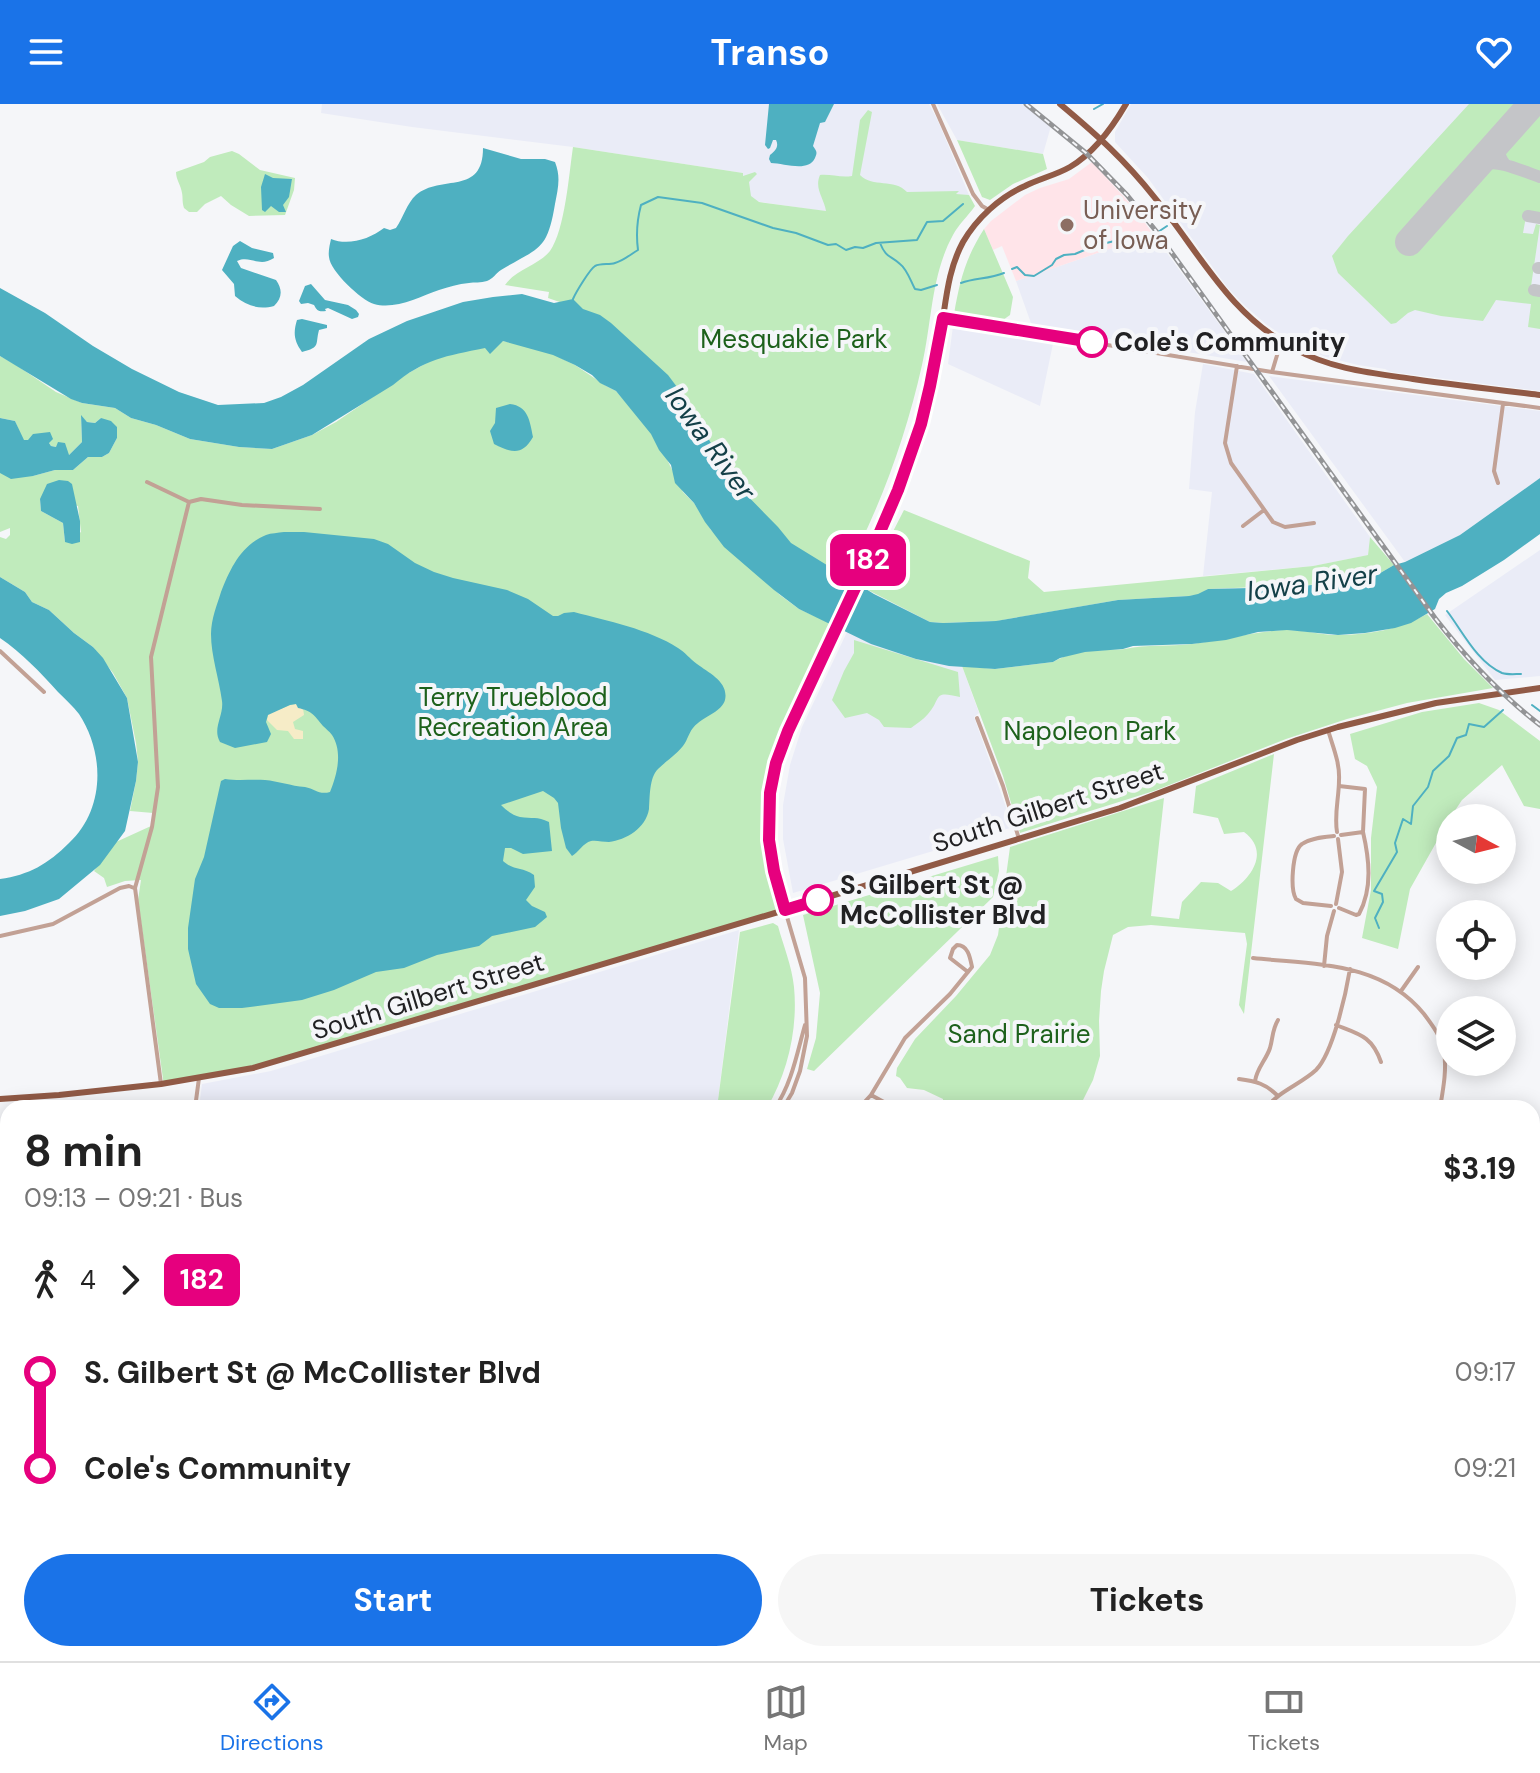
<!DOCTYPE html>
<html lang="en">
<head>
<meta charset="utf-8">
<style>
	:root { --surface:#fff; --page:#f6f6f6; --text:#222; --muted:#767676; --line:#e0e0e0; --accent:#1a73e8 }
	body { margin:0; font-family:"DM Sans",sans-serif; background:var(--page); color:var(--text); height:100vh; display:flex; flex-direction:column; font-size:30px; white-space:nowrap }
	* { box-sizing:border-box; margin:0 }
	p { font-size:26px; color:var(--muted) }
	.icon { flex:none; width:44px; height:44px; fill:none; stroke:currentColor; stroke-width:2; stroke-linecap:round; stroke-linejoin:round }
	.map { position:relative; flex:1; overflow:hidden }
	.sheet { position:absolute; left:0px; top:996px; width:1540px; height:562px; display:flex; flex-direction:column; background:var(--surface); border-radius:24px 24px 0 0; box-shadow:0 4px 20px #0003 }
	.sheet>* { flex:none }
	.badge { padding:0 16px; border-radius:12px; font-size:28px; line-height:52px }
	.needle { width:52px; rotate:97deg }
	.tools { position:absolute; left:1436px; top:700px; display:grid; gap:16px }
	.tools a { display:grid; place-items:center; width:80px; height:80px; border-radius:50%; background:var(--surface); box-shadow:0 4px 20px #0003; font-size:40px }
	.map>.badge { position:absolute; translate:-50% -50%; box-shadow:0 0 0 4px #fff }
	.legs { display:flex; align-items:center; gap:12px; height:88px; padding:0 24px; font-size:26px }
	.legs p { margin-inline-start:auto }
	.head { display:flex; align-items:center; justify-content:space-between; height:136px; padding:0 24px }
	h1 { font-size:44px; font-weight:700; line-height:60px }
	.action { display:flex; gap:16px; margin-top:auto; padding:16px 24px }
	.action a { flex:1; height:92px; border-radius:48px; background:var(--accent); color:#fff; font-size:32px; font-weight:700; line-height:92px; text-align:center }
	.action a+a { background:var(--page); color:var(--text) }
	ul { padding:0 24px; list-style:none }
	li { display:flex; align-items:center; gap:28px; height:96px; font-size:30px }
	li i { display:grid; place-items:center; width:12px; height:100%; margin:0 10px; background:currentColor }
	li i::after { content:''; width:20px; height:20px; margin:-10px; border:6px solid; border-radius:50%; background:var(--surface) }
	li p { margin-inline-start:auto }
	li:first-child i { background:linear-gradient(#0000 50%,currentColor 0) }
	li:last-child i { background:linear-gradient(currentColor 50%,#0000 0) }
	header { display:flex; justify-content:space-between; align-items:center; height:104px; padding:0 24px; background:var(--accent); color:#fff; font-size:36px; font-weight:700 }
	.tabs { display:flex; justify-content:space-around; align-items:center; height:112px; border-top:2px solid var(--line); background:var(--surface); font-size:22px; color:var(--muted) }
	.tabs a { display:grid; justify-items:center; gap:4px }
	.tabs .current { color:var(--accent) }
	.map>svg:first-child { display:block }
	.built { fill:#eaecf7 }
	.education { fill:#ffe4e9 }
	.green { fill:#c0ebbc; fill-rule:evenodd }
	.sand { fill:#f6ecc7 }
	.water { fill:#4eb0c1 }
	.lines { fill:none; stroke-linecap:round; stroke-linejoin:round }
	.stream { stroke:#4eb0c1; stroke-width:2 }
	.taxiway { stroke:#c4c5c8; stroke-width:12 }
	.runway { stroke:#c4c5c8; stroke-width:28 }
	.minor { stroke:#c2a195; stroke-width:4 }
	.major { stroke:#915a46; stroke-width:6 }
	.rail-casing { stroke:#939496; stroke-width:5 }
	.rail { stroke:#f5f6f9; stroke-width:2; stroke-dasharray:6; stroke-linecap:butt }
	.line-1-casing { stroke:#fff; stroke-width:18 }
	.line-1 { stroke:#e6007e; stroke-width:12 }
	.education-dot { fill:#8d6e63; stroke:#f5f6f9; stroke-width:3 }
	.stop-1-dot { fill:#fff; stroke:#e6007e; stroke-width:4 }
	.labels { text-anchor:middle; stroke-width:8; stroke-linejoin:round; paint-order:stroke }
	.education-label { font-size:26px; fill:#785e54; stroke:#f5f6f9; text-anchor:start }
	.park-label { font-size:26px; fill:#1d611b; stroke:#f5f6f9 }
	.stop-label { font-size:26px; font-weight:bold; fill:#212123; stroke:#f5f6f9; text-anchor:start }
	.street-label { font-size:26px; fill:#212123; stroke:#f5f6f9 }
	.water-label { font-size:28px; font-style:italic; fill:#144048; stroke:#f5f6f9 }
</style>
</head>
<body>
<header><svg class="icon" aria-label="menu" viewBox="0 0 24 24"><path d="M4 6h16M4 12h16M4 18h16"/></svg>Transo<svg class="icon" aria-label="heart" viewBox="0 0 24 24"><path d="M12 20l-8-8c-3-5 5-10 8-4 3-6 11-1 8 4z"/></svg></header>
<div class="map">
<svg width="1540" height="1557" viewBox="0 0 1540 1557">
	<rect width="100%" height="100%" fill="#f5f6f9"/>
	<path class="built" d="M322 0H929L938 17 969 91 903 90 858 112 740 95 743 69 573 43 412 23 321 9Z
		M937 0H1022L1051 22 1043 50 957 36Z
		M1131 0H1540V287L1391 268 1385 265 1358 261 1326 253 1309 246 1282 231 1267 221 1244 201 1227 183 1148 74 1115 38V28Z
		M1153 130 1247 258 1032 222 1016 177Z
		M953 222 1054 235 1040 302 948 260Z
		M1203 260 1254 270 1370 433 1368 451 1313 462 1203 472 1212 388 1189 385 1195 308Z
		M1269 272 1540 307V374L1460 431 1405 458Z
		M1540 446V572L1495 576 1445 511Z
		M847 528 872 540 916 555 962 562 979 609 974 613 1013 723 793 789 783 735V701L790 661 802 623Z
		M739 826 717 1004H199L202 980 271 967Z
		M1533 1029 1540 1030V1255L1532 1254Z"/>
	<path class="education" d="M1092 58 1135 105 1153 130 1016 177 1002 142 993 146 984 125 991 117 1025 91 1040 84 1069 75Z"/>
	<path class="green" d="M1469 0H1522L1399 139 1410 149 1484 66 1496 63 1540 78V109L1527 107 1523 129 1533 130 1536 120 1540 121 1530 189 1540 191V225L1528 223 1531 200 1496 196 1483 217 1441 212 1415 206 1408 209 1396 219 1391 220 1338 169 1332 152 1348 132Z
		M1540 1V68C1526 63 1503 60 1503 43Z
		M868 6 872 8 860 71C873 84 894 74 907 88L959 87 956 90 969 91 975 102C968 112 958 121 953 131 931 171 932 218 922 261 905 337 878 409 841 477L789 442 577 204 548 194 549 188 505 181C516 165 539 161 550 147 565 126 569 70 573 43L743 69V72L755 68 757 70 749 78 751 92 759 98 826 107C824 94 814 85 820 71 831 70 841 74 852 72L860 16Z
		M957 36 1043 50 1047 65 1013 80 990 96 982 93Z
		M232 47 239 50 260 66 295 74 294 86 285 111 249 112 231 101 221 92 205 100 197 108H189L184 104C182 98 183 94 182 89 181 81 176 76 176 68L204 58 210 53Z
		M984 125 1013 193 1010 211 1003 216 954 210C960 176 965 155 984 125Z
		M503 237 543 245 575 261 606 282 616 287 656 333 683 388 694 399 711 426 780 491 799 505 832 520 825 535 830 538 781 643 768 720 785 806 315 947 164 982 138 796 141 776 125 777 107 783 104 774 94 767 116 738 151 722 153 709 130 707 136 677 138 658 136 639 127 594 113 569 93 543 74 529 49 506 32 498 25 488 0 473V433L6 435 10 431V424L0 428V369L33 372 55 366H73L88 353H102L109 349 117 334 101 314 95 319 87 318 81 312 82 338 68 352 56 343 51 342 49 339 23 336 15 317 0 314V252L16 261 56 288 82 299 115 304 131 314 156 321 190 335 239 343 272 345 312 331 336 318 405 271 434 255ZM40 395 78 402 81 428 65 438 63 419 41 407Z
		M904 406 1030 457 1028 474 1044 488 1313 462 1368 451 1370 433 1394 461 1370 475 1333 480 1208 485 1198 491 1189 492 1118 496 997 517 943 519 930 518 864 484Z
		M1427 510 1464 555 1493 584 1407 599 1347 615 1286 635 1154 687 1020 729 1003 672 962 562 995 565 1053 558C1068 549 1089 546 1106 546 1112 545 1119 546 1125 545 1147 540 1169 543 1192 540 1222 536 1253 528 1283 526 1301 525 1320 531 1338 531 1369 531 1400 525 1427 510Z
		M854 536 958 568 960 593C932 586 942 594 928 610 923 616 916 620 911 624L884 623 879 616 867 609 845 614 832 596 844 567 854 549Z
		M1479 599 1499 606 1540 637V705L1524 702 1502 661 1462 696 1450 714 1410 785 1398 845 1362 834 1371 786V734L1377 683 1367 662 1355 655 1350 630 1422 608Z
		M1274 650 1244 910 1239 901 1247 840 1245 829 1151 821 1128 823 1113 831 1104 867 1101 887 1099 917 1100 952 1093 976 1079 1004H943V995L924 986 907 984 900 974 896 972 897 964 915 935 956 892 990 851 998 831 1010 743 1164 694 1151 812 1179 815 1182 798 1201 778 1218 779 1231 787C1252 774 1270 747 1244 728L1224 730 1218 714 1193 709 1196 682Z
		M998 752 999 767 993 793 814 967 807 965 816 934 820 889 803 811Z
		M773 819 778 822C783 841 792 862 794 883 798 924 788 968 767 1004H717L740 828Z
		M0 1275 8 1276V1539L0 1538Z"/>
	<path class="sand" d="M296 600 303 604 304 611 293 618 295 625 303 627V635H294L288 627 277 626 267 616 268 610 290 601Z"/>
	<path class="water" d="M769 0H834L825 18 820 19 813 42C816 47 818 47 815 54 808 69 784 59 771 59L769 55 770 51C776 47 779 42 776 36H773L770 44 768 45 765 41Z
		M483 44 521 55H545L555 58C561 73 558 85 555 100 547 148 539 143 501 166 496 169 493 175 487 177 481 179 474 178 469 179 458 180 449 183 439 186 419 193 395 206 374 200 361 196 330 167 329 153 328 147 330 140 331 135 348 142 370 135 384 124L390 126 396 124C403 114 407 99 416 91 441 70 483 92 483 44Z
		M265 70 273 74 292 75 289 93 283 101 286 108H279L271 102 265 108 262 106 261 83Z
		M240 137 252 144 273 149 274 154C259 164 251 151 237 157L241 164 276 176C283 186 282 194 274 202 259 206 247 202 235 192L234 180 222 166 233 142Z
		M311 180 325 196 348 201 356 206 359 210 358 213 352 215 328 204 325 205 326 207C319 208 317 207 314 201L308 199 301 200 299 197 305 182Z
		M0 184 45 209 93 242 132 265 179 288 218 301 264 299 281 293 303 281 369 235 407 217 463 198 493 193 522 190 554 199 573 195 583 205 600 211 611 219 668 271 689 299 725 365 734 378 778 423 791 439 874 490 930 518 943 519 996 517 1118 496 1189 492 1198 490 1208 485 1292 483 1370 475 1394 461 1405 458 1460 431 1540 374V430L1504 456 1462 482 1446 489 1439 495 1435 505 1411 519 1395 524 1365 529 1338 531 1287 526 1258 528 1226 536 1192 540 1133 542 1123 545 1085 548 1060 554 1053 558 995 565 949 562 916 555 871 540 799 505 774 486 724 443 705 418 694 399 675 379 671 361 659 346 651 330 616 287 600 279 592 271 575 261 553 251 503 237 490 250 485 244C446 252 424 255 393 281L312 331 272 345 239 343 190 335 156 321 131 314 115 304 82 299 71 295 0 252Z
		M302 215 327 221V224L319 226C315 241 321 243 302 248 294 237 293 229 297 216Z
		M510 300C528 302 530 317 533 333 522 352 512 349 494 340L490 327 495 319 496 304Z
		M81 311 87 318 95 319 101 314 111 317 117 323V334L109 349 102 353H88L73 366H55L33 372 11 375 0 369V314L15 317 24 336H28L33 330 50 328 53 335 49 339 51 342 56 343 58 338 65 339 69 351 82 338Z
		M59 376 68 377 72 380 80 417V438L72 440 65 438 63 419 41 407 40 395 47 380Z
		M284 428H304L374 435 388 440 415 459 434 468 453 474 507 486 528 495 553 512H558L564 509 574 508C607 517 649 525 678 544 685 548 690 555 697 560 709 569 729 578 725 596 722 607 706 612 698 619 690 625 689 632 685 639 678 650 667 656 658 665 649 674 650 693 649 705 646 724 626 736 609 738 603 738 596 736 591 737 583 739 579 748 572 752L566 744 561 724 558 699 554 694 543 687 501 701C506 706 512 711 520 713 532 715 537 712 549 718L552 747 523 750 511 744H505L503 757C514 767 521 762 534 771L535 783 526 796 532 802 545 808 547 813 535 823 492 832 479 842 437 851 404 864 376 868 334 886 302 896 242 904H219L210 900 196 880 188 845V824L195 775 204 753 221 677 225 675C239 677 252 675 265 676 278 677 291 682 305 683 315 685 319 691 330 688 337 671 343 648 332 631 329 627 326 625 323 622 314 611 312 607 298 604L296 600 290 601 268 611 266 618 271 630 267 638 235 644 220 638C212 624 224 612 222 597 219 574 211 552 211 530 211 515 217 501 221 488 230 465 241 441 266 431 271 429 278 429 284 428Z
		M0 473 25 488 32 498 49 506 74 529 93 543 103 554 127 594 138 658 136 677 125 727 100 761 59 795 25 807 0 812V775C29 771 48 760 69 739 105 705 105 650 79 610 73 602 65 595 58 588 40 568 22 549 0 534Z"/>
	<g class="lines">
		<path class="stream" d="M1094 5 1103 0
			M1181 113 1186 110
			M880 139C886 154 890 151 900 160 907 165 911 178 915 185L921 186 937 181
			M1012 165 1017 163 1025 171 1034 172 1052 161 1056 155 1064 151 1075 150 1094 142 1131 133 1155 130 1167 122
			M961 179C975 174 989 175 1004 169
			M573 195C576 188 590 165 595 162 601 159 609 161 615 159 623 157 631 150 638 146 636 131 637 116 641 101L658 93 702 99 773 124 796 129 828 141 836 140 846 146 855 143 863 144 876 139 917 136 927 118 943 117 963 100
			M1447 507C1463 528 1477 558 1502 569 1508 571 1515 570 1521 570
			M1532 601 1540 607
			M1379 824 1375 814 1383 798 1382 790 1374 787 1397 748 1395 739 1403 715 1411 720 1413 702 1428 683 1433 667 1449 652 1457 634 1466 631 1469 620 1484 623 1503 606"/>
		<path class="taxiway" d="M1505 60C1487 40 1515 20 1528 5
			M1446 97C1487 51 1482 52 1540 73
			M1528 112 1540 114
			M1538 164H1540
			M1534 186 1540 187"/>
		<path class="runway" d="M1409 138 1532 0"/>
		<path class="minor" d="M933 0 973 90 982 102 989 106
			M943 214 1272 268 1540 304
			M1237 262 1225 339 1231 359 1273 418 1285 423 1314 419
			M1272 268 1281 238
			M147 378 189 398 201 395 242 401 320 405
			M1498 379 1494 367 1503 300
			M1243 422 1264 406
			M0 547 44 588
			M977 614 1003 682 1019 735
			M1328 626C1333 643 1340 659 1339 676 1339 694 1334 710 1337 728
			M1339 682 1365 685 1363 728
			M1336 800 1342 768 1338 735
			M1331 802 1303 799 1296 795C1290 785 1292 747 1302 740 1310 734 1324 733 1334 732
			M1339 804 1356 811 1359 810C1373 784 1369 754 1363 728L1341 731
			M0 832 53 820 120 784 129 782 134 784
			M1253 854C1315 861 1381 857 1424 910 1433 922 1442 934 1444 948 1447 966 1443 986 1440 1004
			M1324 862 1327 832 1334 807
			M1401 887 1418 863
			M1336 921C1359 930 1372 932 1381 958
			M1437 929 1450 922
			M1239 975C1256 977 1266 980 1278 992
			M1255 977C1257 964 1266 956 1270 944 1273 934 1272 926 1278 916
			M161 980 135 784 152 723 158 683 151 553 189 398
			M871 991 895 1004
			M195 1004 199 974
			M775 1004C792 979 797 949 805 921
			M783 1004 792 989 800 967 807 932 805 874 785 806
			M859 1004 871 991 905 934 950 890 972 863C970 853 968 841 957 841L953 845 950 854 968 868
			M1266 1004C1279 987 1301 980 1316 966 1333 949 1346 889 1350 865
			M1532 1022 1540 1023
			M1532 1261 1540 1262
			M1532 1379 1540 1382
			M1532 1388 1535 1380
			M135 1550 141 1552 146 1551 170 1555 176 1554 203 1557
			M685 1550 686 1557
			M1095 1550 1128 1557
			M1370 1550 1400 1557
			M129 1557 130 1550
			M312 1557 313 1550
			M498 1557 499 1550
			M503 1557 504 1550
			M748 1557 749 1550
			M805 1557 806 1550
			M860 1557 861 1550
			M921 1557V1550
			M984 1557 985 1550
			M1046 1557 1047 1550
			M1139 1557V1550
			M1197 1557 1198 1550
			M1432 1557 1433 1550
			M1493 1557 1494 1550"/>
		<path class="major" d="M1060 0C1097 31 1125 56 1155 94 1200 149 1229 211 1295 245 1331 265 1372 269 1413 275 1455 281 1498 286 1540 291
			M785 806C765 742 762 690 788 627 834 528 890 425 920 321 931 286 937 249 943 214 947 187 950 162 963 138 977 114 1000 93 1025 82 1039 75 1056 71 1070 63 1094 49 1112 24 1126 0
			M0 995 59 991 161 980 253 964 785 806 1120 704 1297 636 1338 623 1436 599 1540 584"/>
		<defs>
			<path id="rail" d="M1026 0 1086 49 1127 91 1156 127 1435 514C1467 555 1500 590 1540 621"/>
		</defs>
		<use href="#rail" class="rail-casing"/>
		<use href="#rail" class="rail"/>
	</g>
	<g class="lines">
		<defs>
			<path id="line-1" d="M818 796 785 806 774 767 769 736 770 689 776 659 788 627 864 465 898 386 921 320 930 282 943 214 1092 238"/>
		</defs>
		<use href="#line-1" class="line-1-casing"/>
		<use href="#line-1" class="line-1"/>
	</g>
	<circle class="education-dot" cx="1067" cy="121" r="8"/>
	<g class="stop-1-dot">
		<circle cx="1092" cy="238" r="14"/>
		<circle cx="818" cy="796" r="14"/>
	</g>
	<g class="labels">
		<g class="education-label">
			<text x="1083" y="115">University<tspan x="1083" dy="30">of Iowa</tspan></text>
		</g>
		<g class="park-label">
			<text x="794" y="244">Mesquakie Park</text>
			<text x="513" y="602">Terry Trueblood<tspan x="513" dy="30">Recreation Area</tspan></text>
			<text x="1090" y="636">Napoleon Park</text>
			<text x="1019" y="939">Sand Prairie</text>
		</g>
		<g class="stop-label">
			<text x="1114" y="247">Cole's Community</text>
			<text x="840" y="790">S. Gilbert St @<tspan x="840" dy="30">McCollister Blvd</tspan></text>
		</g>
		<g class="street-label">
			<text transform="translate(1048 703) rotate(-18)" y="9">South Gilbert Street</text>
			<text transform="translate(428 892) rotate(-17)" y="9">South Gilbert Street</text>
		</g>
		<g class="water-label">
			<text transform="translate(711 339) rotate(54)" y="10">Iowa River</text>
			<text transform="translate(1312 478) rotate(-8)" y="10">Iowa River</text>
		</g>
	</g>
</svg>
<div class="tools">
<a><svg class="needle" viewBox="-14 -14 28 28"><path d="M0-13l5 13h-10z" fill="#e53935"/><path d="M0 13l5-13h-10z" fill="#767676"/></svg></a>
<a><svg class="icon" aria-label="locate" viewBox="0 0 24 24"><circle cx="12" cy="12" r="6"/><path d="M12 2v4M12 18v4M2 12h4M18 12h4"/></svg></a>
<a><svg class="icon" aria-label="layers" viewBox="0 0 24 24"><path d="M12 4l9 5-9 5-9-5zM3 14l9 5 9-5"/></svg></a>
</div>
<b class="badge" style="left:868px;top:456px;background:#e6007e;color:#fff">182</b>
<section class="sheet">
<div class="head"><div><h1>8 min</h1><p>09:13 – 09:21 · Bus</p></div><b>$3.19</b></div>
<div class="legs"><svg class="icon" aria-label="walk" viewBox="0 0 24 24"><circle cx="13" cy="4" r="2"/><path d="M13 8l-2 6 4 7M11 14l-3 7M7 12l3-4h3l4 4"/></svg>4<svg class="icon" aria-label="forward" viewBox="0 0 24 24"><path d="M9 5l7 7-7 7"/></svg><b class="badge" style="background:#e6007e;color:#fff">182</b></div>
<ul>
<li><i style="color:#e6007e"></i><b>S. Gilbert St @ McCollister Blvd</b><p>09:17</p></li>
<li><i style="color:#e6007e"></i><b>Cole's Community</b><p>09:21</p></li>
</ul>
<div class="action"><a>Start</a><a>Tickets</a></div>
</section>
</div>
<nav class="tabs">
<a class="current"><svg class="icon" aria-label="directions" viewBox="0 0 24 24"><path d="M12 3l9 9-9 9-9-9zM9 14v-3h6M13 9l2 2-2 2"/></svg>Directions</a>
<a><svg class="icon" aria-label="map" viewBox="0 0 24 24"><path d="M3 6l6-2 6 2 6-2v14l-6 2-6-2-6 2zM9 4v14M15 6v14"/></svg>Map</a>
<a><svg class="icon" aria-label="tickets" viewBox="0 0 24 24"><path d="M3 7h18v10H3zM15 7v10"/></svg>Tickets</a>
</nav>
</body>
</html>
